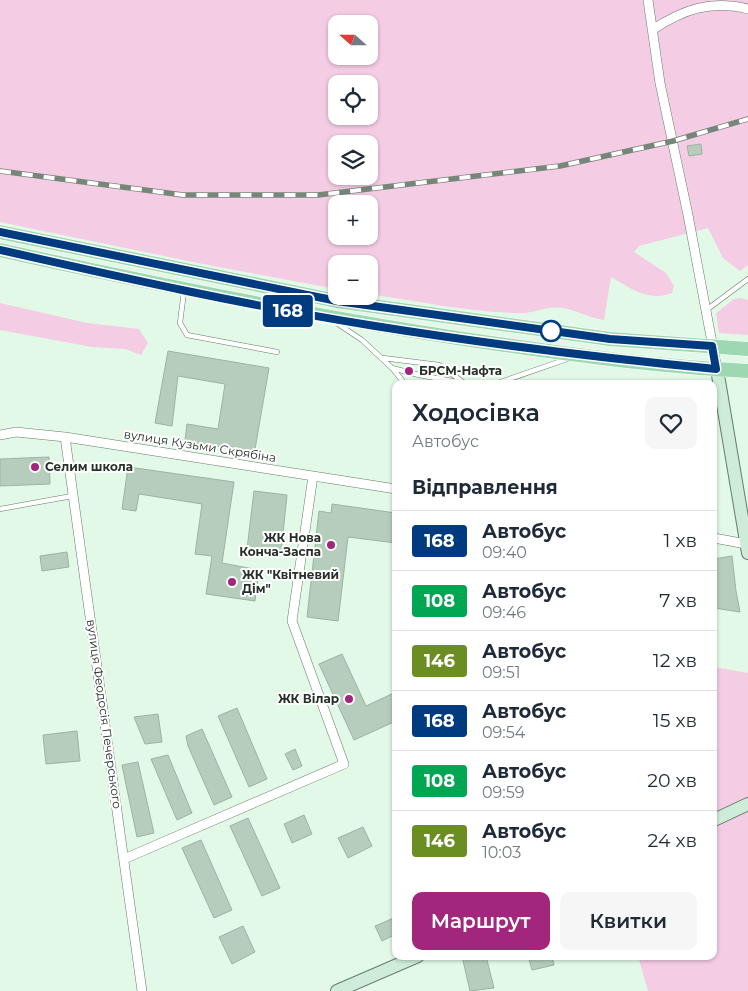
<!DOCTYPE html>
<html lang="uk">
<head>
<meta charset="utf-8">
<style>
	:root { --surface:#fff; --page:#f6f6f7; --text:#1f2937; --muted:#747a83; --line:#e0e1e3; --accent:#a2277c }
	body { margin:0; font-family:Montserrat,sans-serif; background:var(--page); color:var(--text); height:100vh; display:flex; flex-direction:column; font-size:19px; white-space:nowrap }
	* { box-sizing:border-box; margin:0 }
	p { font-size:16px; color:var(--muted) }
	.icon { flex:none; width:28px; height:28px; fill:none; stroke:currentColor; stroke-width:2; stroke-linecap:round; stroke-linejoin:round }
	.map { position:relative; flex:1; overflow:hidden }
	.details { position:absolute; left:392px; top:380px; width:325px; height:580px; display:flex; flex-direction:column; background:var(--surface); border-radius:10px; box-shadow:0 1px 4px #0004 }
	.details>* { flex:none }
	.badge { padding:0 10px; border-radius:4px; font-size:18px; line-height:32px }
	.needle { width:32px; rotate:291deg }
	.controls { position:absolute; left:328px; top:15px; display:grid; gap:10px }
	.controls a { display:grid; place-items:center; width:50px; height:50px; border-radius:10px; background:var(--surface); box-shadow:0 1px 4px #0004; font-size:25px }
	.map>.badge { position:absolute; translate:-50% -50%; box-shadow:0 0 0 2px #fff }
	h2 { padding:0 20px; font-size:19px; line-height:45px }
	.round { display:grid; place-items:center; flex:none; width:52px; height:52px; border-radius:10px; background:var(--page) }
	.overview { display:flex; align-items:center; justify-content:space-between; height:85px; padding:0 20px }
	h1 { font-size:24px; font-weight:600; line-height:38px }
	.button { display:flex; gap:10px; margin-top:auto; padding:10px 20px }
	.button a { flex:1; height:58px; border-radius:10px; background:var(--accent); color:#fff; font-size:20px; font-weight:600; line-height:58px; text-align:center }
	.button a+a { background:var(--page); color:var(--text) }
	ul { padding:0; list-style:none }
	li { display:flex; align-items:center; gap:15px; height:60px; padding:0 20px; border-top:1px solid var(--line) }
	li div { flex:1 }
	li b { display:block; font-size:19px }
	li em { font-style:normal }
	li .badge { min-width:55px; font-weight:700; text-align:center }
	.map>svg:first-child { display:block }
	.green { fill:#f4cce3; fill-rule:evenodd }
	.building { fill:#b6cdbc; stroke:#9cb3a2 }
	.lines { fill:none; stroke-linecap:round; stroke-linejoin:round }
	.lane-casing { stroke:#657b6b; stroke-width:5.5 }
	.street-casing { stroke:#657b6b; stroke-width:10 }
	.secondary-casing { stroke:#657b6b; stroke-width:14 }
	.primary-casing { stroke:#fff; stroke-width:15 }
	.lane { stroke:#fff; stroke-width:4.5 }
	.street { stroke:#fff; stroke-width:9 }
	.secondary { stroke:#ceecd8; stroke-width:12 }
	.primary { stroke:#9dd8b2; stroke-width:14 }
	.rail-casing { stroke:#77867a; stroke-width:5.5 }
	.rail { stroke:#fff; stroke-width:4; stroke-dasharray:11; stroke-linecap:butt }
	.line-casing { stroke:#fff; stroke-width:11 }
	.line { stroke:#003b80; stroke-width:8 }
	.stop-dot { fill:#fff; stroke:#003b80; stroke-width:2.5 }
	.poi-dot { fill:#a2277c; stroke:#fff; stroke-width:2 }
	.labels { text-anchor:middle; stroke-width:4; stroke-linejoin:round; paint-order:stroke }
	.poi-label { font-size:12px; font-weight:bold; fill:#262f28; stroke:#fff; text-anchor:start }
	.street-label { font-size:12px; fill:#262f28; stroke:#fff }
</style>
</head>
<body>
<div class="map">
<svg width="748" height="991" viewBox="0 0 748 991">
	<rect width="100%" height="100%" fill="#e1f9e6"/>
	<path class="green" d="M0 0H748V265L740 271 723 258 708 228 639 246 634 252 666 273 674 286 672 293C649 302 630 288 611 277L604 320C590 318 578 311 563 308 546 305 534 314 518 313 468 312 418 301 369 294V264H336V289L198 263 0 222ZM336 24H369V56H336ZM336 84H369V116H336ZM336 144H369V176H336ZM336 204H369V236H336Z
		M741 298 748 300V335L719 333 716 313 734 299Z
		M0 303 87 323 139 329 148 343 141 355 125 349 92 347 0 330Z
		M714 667 748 673V991H648L638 956H714Z"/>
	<path class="building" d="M701 144 702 154 689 156 687 146Z
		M168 351 269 368 254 455 238 452V450L185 441 187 424 218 429 225 384 178 376 172 426 155 423Z
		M49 457 50 484 0 486V459Z
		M128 467 234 482 222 563 259 570 255 601 206 594 212 556 195 554 202 504 139 494 136 511 122 509Z
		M254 491 287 495 281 553 247 549Z
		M332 504 396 513V543L348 537 338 621 307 617 319 511 331 513Z
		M67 552 69 567 42 571 40 556Z
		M732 556 736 591 740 612 714 608V559Z
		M342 654 366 706 396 692V721L354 740 319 664Z
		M237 708 267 779 249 787 218 716Z
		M158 714 162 742 145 744 134 717Z
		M202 729 232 797 214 805 188 746 186 736Z
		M77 731 80 761 46 764 43 735Z
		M295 749 302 766 293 770 285 754Z
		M168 755 192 813 177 820 151 759Z
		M138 762 154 833 137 837 122 765Z
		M304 815 312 834 292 843 284 824Z
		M248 818 280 888 262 896 230 826Z
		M363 827 372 846 348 858 338 838Z
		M201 840 232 910 214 918 182 848Z
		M396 917V934L382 941 375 926Z
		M243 926 255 952 232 964 219 937Z
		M462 956H486L494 988 470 991Z
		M528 956H552L554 965 532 970Z"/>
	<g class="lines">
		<defs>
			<path id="lane" d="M184 291 180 323 187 335 277 352
				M705 311 748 279
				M338 324 362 340 392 368 419 375 469 384
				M383 358 439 365 463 382
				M393 369 405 384
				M495 384 570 358
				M0 509 72 496"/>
			<path id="street" d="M648 0 660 83 688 215 717 369
				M652 30C684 9 710 0 748 9
				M0 435 16 432 65 437 396 489
				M65 437 142 991
				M714 538 746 544
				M124 859 344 764 292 621 313 476"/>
			<path id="secondary" d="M717 369 748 553
				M714 820 748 804
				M337 991 418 956"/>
			<path id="primary" d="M0 232 337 301 610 339 748 349
				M0 250C166 287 329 320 498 344 581 356 664 367 748 371"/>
		</defs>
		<use href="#lane" class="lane-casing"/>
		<use href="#street" class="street-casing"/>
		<use href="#secondary" class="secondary-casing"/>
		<use href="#primary" class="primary-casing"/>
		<use href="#lane" class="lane"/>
		<use href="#street" class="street"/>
		<use href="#secondary" class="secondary"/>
		<use href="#primary" class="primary"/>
		<defs>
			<path id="rail" d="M0 171 183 195H318L560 166 673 141 748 119"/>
		</defs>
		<use href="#rail" class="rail-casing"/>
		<use href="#rail" class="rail"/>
	</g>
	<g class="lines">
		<defs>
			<path id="line" d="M0 232 337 301 610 339 712 346 716 369C602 358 488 344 375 326 249 306 124 278 0 250"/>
		</defs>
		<use href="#line" class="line-casing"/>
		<use href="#line" class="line"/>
	</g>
	<circle class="stop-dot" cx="551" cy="331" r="10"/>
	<g class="poi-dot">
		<circle cx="409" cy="371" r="5"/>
		<circle cx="35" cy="467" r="5"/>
		<circle cx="331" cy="545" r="5"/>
		<circle cx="232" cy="582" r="5"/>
		<circle cx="349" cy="699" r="5"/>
	</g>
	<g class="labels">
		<g class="poi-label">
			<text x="419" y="375">БРСМ-Нафта</text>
			<text x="45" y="471">Селим школа</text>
			<text x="321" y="542" text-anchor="end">ЖК Нова<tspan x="321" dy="14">Конча-Заспа</tspan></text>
			<text x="242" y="579">ЖК "Квітневий<tspan x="242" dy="14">Дім"</tspan></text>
			<text x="339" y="703" text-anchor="end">ЖК Вілар</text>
		</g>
		<g class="street-label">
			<text transform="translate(200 446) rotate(9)" y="4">вулиця Кузьми Скрябіна</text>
			<text transform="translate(104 714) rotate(82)" y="4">вулиця Феодосія Печерського</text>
		</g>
	</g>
</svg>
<div class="controls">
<a><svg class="needle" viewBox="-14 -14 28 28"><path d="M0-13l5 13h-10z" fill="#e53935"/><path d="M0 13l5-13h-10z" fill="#747a83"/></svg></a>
<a><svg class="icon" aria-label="locate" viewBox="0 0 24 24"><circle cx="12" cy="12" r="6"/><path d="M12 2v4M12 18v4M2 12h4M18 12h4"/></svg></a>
<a><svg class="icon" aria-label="layers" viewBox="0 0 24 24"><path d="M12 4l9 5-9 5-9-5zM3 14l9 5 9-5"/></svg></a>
<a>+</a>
<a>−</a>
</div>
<b class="badge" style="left:288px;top:311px;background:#003b80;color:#fff">168</b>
<section class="details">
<div class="overview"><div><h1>Ходосівка</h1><p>Автобус</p></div><a class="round"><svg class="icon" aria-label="heart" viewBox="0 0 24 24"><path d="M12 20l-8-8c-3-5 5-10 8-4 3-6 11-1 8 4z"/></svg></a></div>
<h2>Відправлення</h2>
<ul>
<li><span class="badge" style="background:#003b80;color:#fff">168</span><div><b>Автобус</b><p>09:40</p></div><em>1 хв</em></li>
<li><span class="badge" style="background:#00a651;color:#fff">108</span><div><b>Автобус</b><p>09:46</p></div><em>7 хв</em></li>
<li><span class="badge" style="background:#6b8e23;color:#fff">146</span><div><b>Автобус</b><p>09:51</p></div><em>12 хв</em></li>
<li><span class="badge" style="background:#003b80;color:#fff">168</span><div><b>Автобус</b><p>09:54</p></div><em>15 хв</em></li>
<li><span class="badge" style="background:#00a651;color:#fff">108</span><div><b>Автобус</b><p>09:59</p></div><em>20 хв</em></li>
<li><span class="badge" style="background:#6b8e23;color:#fff">146</span><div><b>Автобус</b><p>10:03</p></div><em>24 хв</em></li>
</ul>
<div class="button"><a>Маршрут</a><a>Квитки</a></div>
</section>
</div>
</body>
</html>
